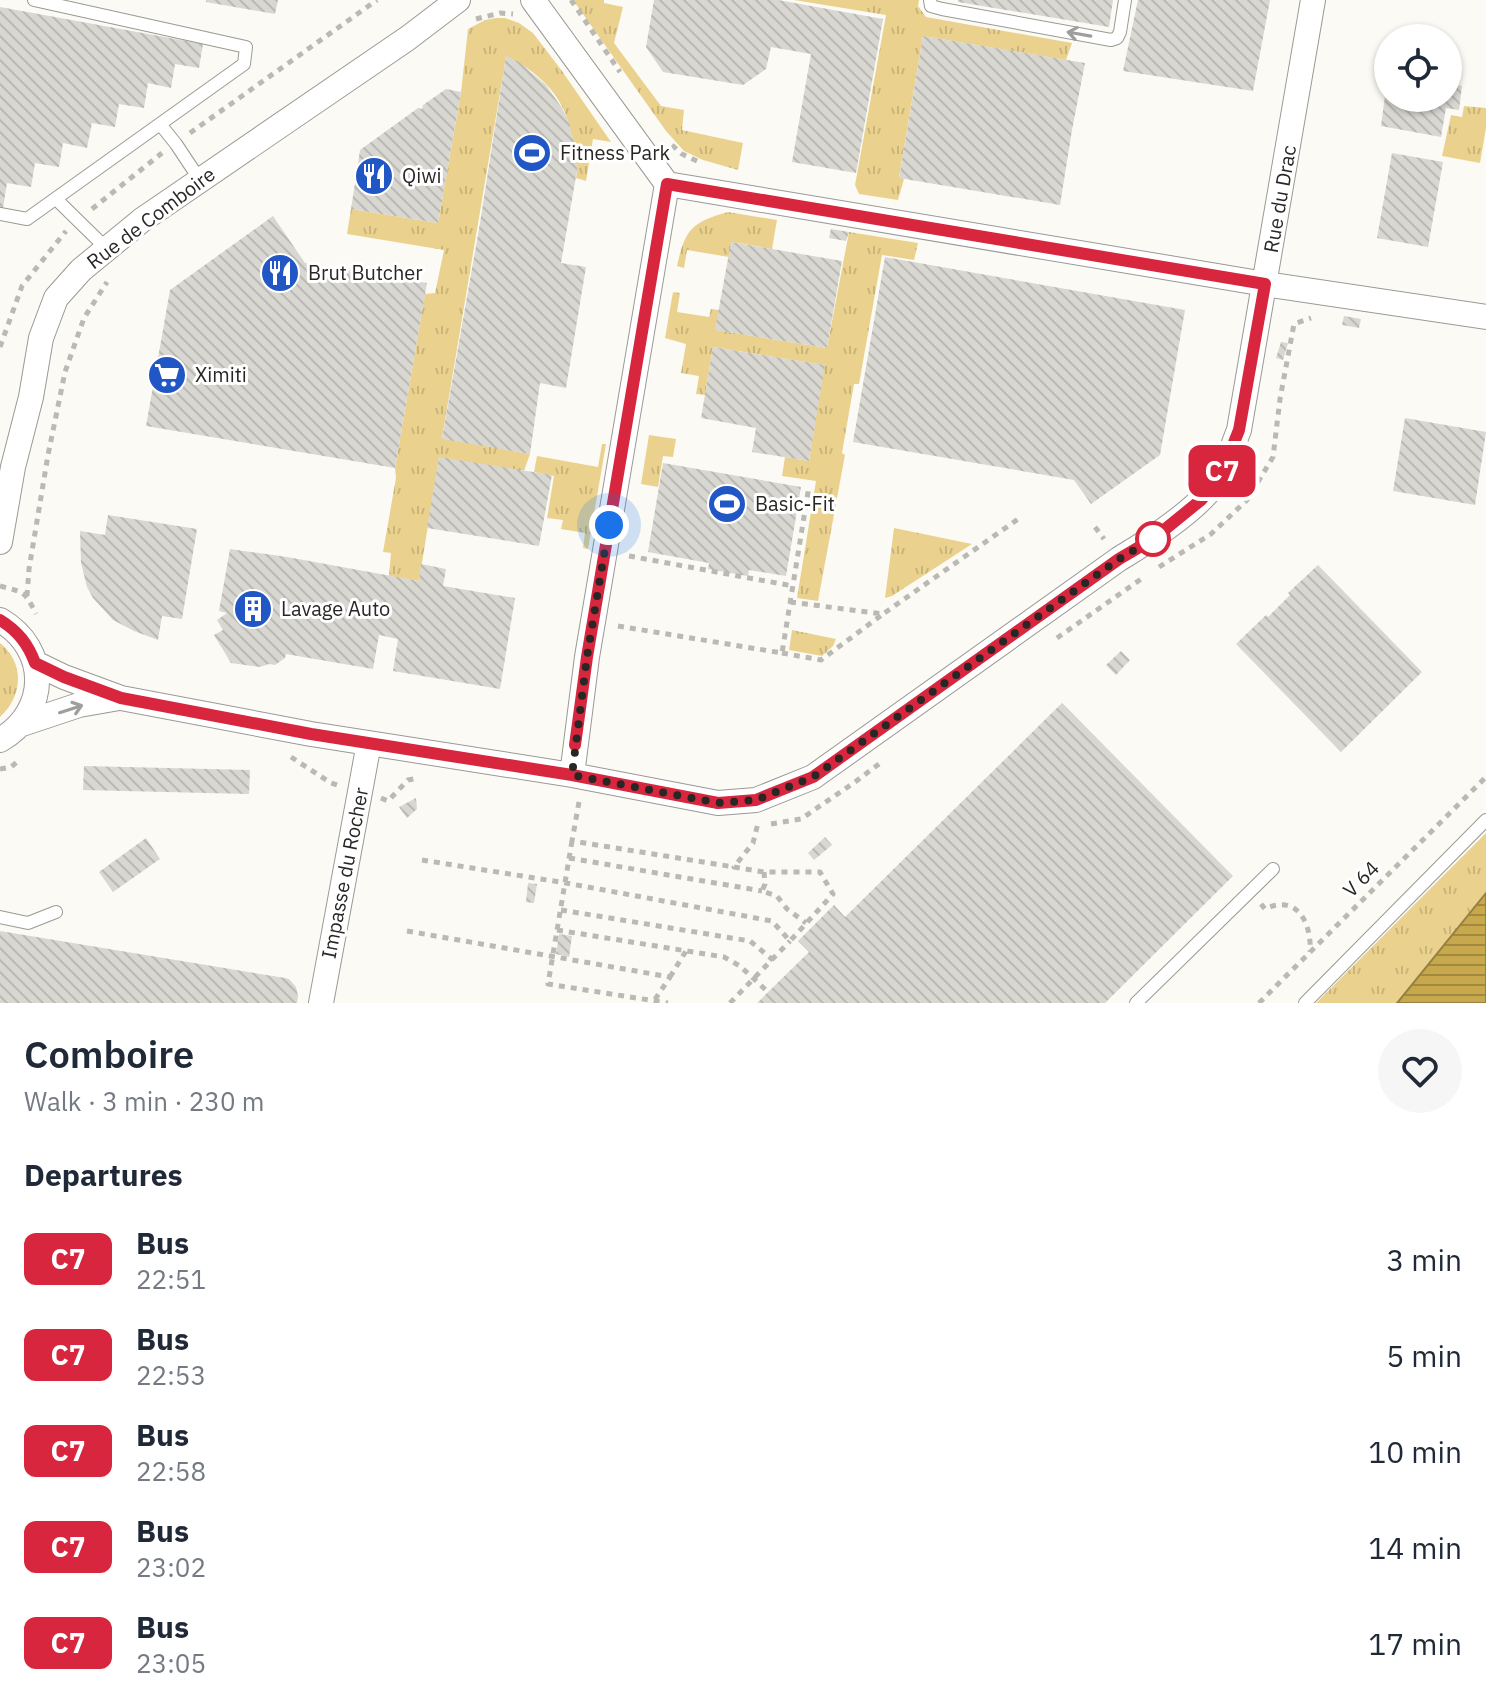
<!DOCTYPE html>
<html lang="en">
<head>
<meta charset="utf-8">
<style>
	:root { --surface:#fff; --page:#f6f6f7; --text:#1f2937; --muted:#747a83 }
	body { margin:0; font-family:"IBM Plex Sans",sans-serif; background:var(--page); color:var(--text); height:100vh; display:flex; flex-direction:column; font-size:30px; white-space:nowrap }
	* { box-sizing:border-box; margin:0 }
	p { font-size:26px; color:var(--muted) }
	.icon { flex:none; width:44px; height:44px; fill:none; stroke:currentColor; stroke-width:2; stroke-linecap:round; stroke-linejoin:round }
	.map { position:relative; height:1003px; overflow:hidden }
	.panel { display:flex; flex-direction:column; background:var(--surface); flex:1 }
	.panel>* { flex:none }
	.badge { padding:0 16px; border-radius:12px; font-size:28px; line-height:52px }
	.fabs { position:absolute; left:1374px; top:24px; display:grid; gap:16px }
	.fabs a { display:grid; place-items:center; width:88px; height:88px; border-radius:50%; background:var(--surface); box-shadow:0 2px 6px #0004; font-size:40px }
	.you { position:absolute; width:40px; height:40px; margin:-20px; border:6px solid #fff; border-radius:50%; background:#1a73e8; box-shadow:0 0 0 12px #1a73e833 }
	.map>.badge { position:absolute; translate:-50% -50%; box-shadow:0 0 0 4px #fff }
	h2 { padding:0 24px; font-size:30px; line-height:72px }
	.round { display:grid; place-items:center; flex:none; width:84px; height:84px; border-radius:42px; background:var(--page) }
	.head { display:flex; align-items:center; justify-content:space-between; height:136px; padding:0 24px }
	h1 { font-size:38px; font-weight:600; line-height:60px }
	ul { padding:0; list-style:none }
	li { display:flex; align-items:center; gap:24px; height:96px; padding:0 24px }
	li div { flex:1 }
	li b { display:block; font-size:30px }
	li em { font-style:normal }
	li .badge { min-width:88px; font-weight:700; text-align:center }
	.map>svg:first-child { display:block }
	.grass { fill:url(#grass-tufts) }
	.water { fill:url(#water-rules); stroke:#978141; stroke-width:2 }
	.building { fill:url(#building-back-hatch) }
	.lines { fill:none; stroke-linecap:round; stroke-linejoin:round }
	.service-casing { stroke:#9b9994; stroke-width:14 }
	.minor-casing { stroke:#9b9994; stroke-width:26 }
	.path { stroke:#bbb9b4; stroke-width:5; stroke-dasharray:6 6; stroke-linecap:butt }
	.service { stroke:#fff; stroke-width:12 }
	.minor { stroke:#fff; stroke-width:24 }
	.oneway { stroke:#9e9e9d }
	.line-casing { stroke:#fff; stroke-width:18 }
	.line { stroke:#d7263d; stroke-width:12 }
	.walk { stroke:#282725; stroke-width:8; stroke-dasharray:0 14.4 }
	.stop-dot { fill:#fff; stroke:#d7263d; stroke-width:4 }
	.labels { text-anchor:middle; stroke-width:6; stroke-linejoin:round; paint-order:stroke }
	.poi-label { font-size:20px; fill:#282725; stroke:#fff; text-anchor:start }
	.street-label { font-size:20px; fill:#282725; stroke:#fff }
</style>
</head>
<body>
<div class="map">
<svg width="1486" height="1003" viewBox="0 0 1486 1003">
	<defs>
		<pattern id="grass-tufts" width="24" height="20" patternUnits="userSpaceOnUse" patternTransform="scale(2)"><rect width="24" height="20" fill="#ead28e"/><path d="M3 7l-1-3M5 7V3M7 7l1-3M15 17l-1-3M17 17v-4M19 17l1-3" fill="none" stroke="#c9b47a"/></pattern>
		<pattern id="water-rules" width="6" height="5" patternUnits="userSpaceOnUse" patternTransform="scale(2)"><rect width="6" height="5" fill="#c7a84d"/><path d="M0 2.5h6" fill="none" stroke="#a28940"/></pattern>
		<pattern id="building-back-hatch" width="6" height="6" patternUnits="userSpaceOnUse" patternTransform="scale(2)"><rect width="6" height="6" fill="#d9d7d1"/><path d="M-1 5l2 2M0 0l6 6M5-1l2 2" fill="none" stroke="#bab9b3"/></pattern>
	</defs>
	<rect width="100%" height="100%" fill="#fcfaf4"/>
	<path class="grass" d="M573 0H604V3L623 7 614 43 661 106 684 110 682 130 743 143 738 170 703 160 684 151 666 131Z
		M794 0H919L918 6 926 17 1072 43 1066 60 923 36 899 177 904 179 898 200 859 194 855 185 886 15Z
		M496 18H505L519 23 533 33 562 71 611 142 593 139 586 181 576 178 578 165 574 164C572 151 572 138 569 126 563 95 534 68 506 57L442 438 530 454 524 471 439 458 419 581 389 576 391 553 383 552 396 478 395 468 425 294 435 293 444 250 347 234 351 209 438 223 461 92 468 29 485 20Z
		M1464 106 1486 108V128L1480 163 1442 156 1451 115 1462 117Z
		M728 212 777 220 772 249 732 242 729 257 687 250 684 268 677 266C685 229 692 222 728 212Z
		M849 232 918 243 914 260 882 255 859 384H854L842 453 845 455 818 601 797 598 816 481 782 476 785 457 809 461 824 365 713 347 705 395 696 394 699 376 681 373 686 344 665 338 673 292 680 293 677 312 709 317 711 309 719 310 716 330 827 348Z
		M649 435 676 439 673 457 663 456 658 487 641 484Z
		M602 444H606L588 549 583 548 585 533 561 529 563 520 547 518 554 476 534 472 537 456 598 467Z
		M894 528 972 544 892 596 885 598Z
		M792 630 836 639 833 646 822 656 789 650Z
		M0 643C25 663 23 696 0 717Z
		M1486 833V893L1397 1003H1316Z"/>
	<path class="water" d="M1486 893V1003H1397L1398 1002Z"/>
	<path class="building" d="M206 0H278L275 14 206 2Z
		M654 0H778L883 19 856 173 792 162 811 54 771 47 766 69 743 85 663 72 646 47Z
		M958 0H1113L1109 27 958 2Z
		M1138 0H1270L1253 91 1123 71Z
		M0 7 203 44 199 68 175 64 171 88 148 83 144 108 119 104 115 127 92 123 87 148 63 143 59 167 35 163 31 187 7 183 3 208H0Z
		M923 36 1085 63 1072 130 1060 205 899 178Z
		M1448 54 1454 55 1450 84 1462 86 1459 110 1446 108 1441 137 1381 126 1386 88H1388V98H1448Z
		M506 56 519 62 546 85 562 108 569 123 574 143V164L578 165 561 263 586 267 566 388 540 383 530 454 442 439 480 223Z
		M446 89 461 92 438 223 351 209 360 150 418 108 422 109 423 105Z
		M1392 153 1443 162 1428 247 1377 238Z
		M273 216 305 263 427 283 395 468 146 426 170 290Z
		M831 229 849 232 846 241 829 238Z
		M731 242 842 261 827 348 715 330Z
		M885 257 1185 310 1160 455 1091 504 1074 480 853 442Z
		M1344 316 1361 319 1359 328 1342 325Z
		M1281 342 1288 343 1283 360 1276 358Z
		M713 347 825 365 809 461 752 452 756 428 701 418Z
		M1405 418 1486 432 1475 505 1393 491Z
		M439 457 552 475 539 546 427 528Z
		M663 463 801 487 786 576 749 570 748 576 708 569 709 563 648 552Z
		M108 515 197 529 182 619 162 616 158 640 134 631 113 620 93 598 87 587 81 563 80 531 105 535Z
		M230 549 287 557 419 581 421 564 446 569 443 586 515 598 500 689 393 671 398 639 379 635 373 669 286 654 285 658 275 665 269 664 260 667 231 663 214 635 223 630 217 620 227 613 219 611Z
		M1318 565 1422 672 1341 752 1236 644 1266 615 1268 617 1290 595 1288 593Z
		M1121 651 1130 660 1116 675 1106 665Z
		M1062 703 1233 876 1105 1003H757L809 952 798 941 834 905 845 917Z
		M84 766 250 770 249 794 83 790Z
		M416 798 417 809 407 818 399 807Z
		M825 837 832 845 814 860 808 853Z
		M146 838 160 859 113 892 99 872Z
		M528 883 537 884 534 903 526 902Z
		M0 931 285 978 289 979 296 987 298 996 297 1003H0Z
		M559 934 572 936 569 957 556 954Z"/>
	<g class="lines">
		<defs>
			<path id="service" d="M930 0 931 6 942 9 1111 40 1117 38 1120 32 1125 0
				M160 124 176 144 200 180
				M56 199 107 249
				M0 214 27 219 244 64 246 47 34 0
				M0 917 28 923 56 912
				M1136 1003 1273 869
				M1305 1003 1486 820"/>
			<path id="minor" d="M533 0 667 184 587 657 572 775
				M667 184 1265 284 1486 317
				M0 542 13 467 31 397 41 338 56 298 81 270 142 220 408 38 458 0
				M0 620C50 649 49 712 0 740
				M35 663 64 677 121 698 311 734 572 775 718 803 756 800 813 777 1119 559C1149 541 1203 507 1220 476 1228 462 1233 445 1239 430L1313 0
				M22 724 79 705 119 698
				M321 1003 369 743"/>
		</defs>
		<use href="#service" class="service-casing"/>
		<use href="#minor" class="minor-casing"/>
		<path class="path" d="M571 0 620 72
			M476 19 500 13 513 14
			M190 133 377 0
			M672 145 682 154 701 163
			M92 209 162 153
			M0 347 22 286 66 231
			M1095 527 1104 539
			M629 556 793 586
			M1159 567 1211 534 1247 500 1273 457 1280 399 1294 324 1311 318
			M0 586C25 593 24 590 36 614
			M27 596 29 569 48 455 65 372 84 318 107 282
			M790 602 883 614 1021 517
			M618 626 782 653 809 486
			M1057 638 1144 577
			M782 653 821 660 883 614
			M291 757 331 783 337 785
			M0 769 11 767 17 762
			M381 798 388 801 408 780 418 778
			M579 802 572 841 734 867
			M771 824 801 819 855 782 879 764
			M572 841 548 984 668 1003
			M569 858 762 891
			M422 860 566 883 772 921 790 941 833 894 820 872H764L734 867 753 843 758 823
			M764 872 765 884 762 891 777 896 787 909 806 923
			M1261 904 1265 909C1298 893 1312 925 1310 952
			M561 910 750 941 773 960
			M557 930 724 957 740 966 768 992
			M407 931 670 977 654 1001
			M670 977 686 951
			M730 1003 790 941
			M1259 1003 1486 777"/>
		<use href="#service" class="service"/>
		<use href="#minor" class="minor"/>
	</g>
	<defs><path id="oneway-shaft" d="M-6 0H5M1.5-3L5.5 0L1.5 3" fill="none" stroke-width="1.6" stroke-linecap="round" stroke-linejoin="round" transform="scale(2)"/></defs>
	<g class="oneway">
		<use href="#oneway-shaft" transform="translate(1079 34) rotate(-170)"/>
		<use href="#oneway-shaft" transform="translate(71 709) rotate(-18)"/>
	</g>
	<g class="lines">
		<defs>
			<path id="line" d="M0 620C18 631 28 644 35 663L64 677 121 698 311 734 572 775 718 803 756 800 813 777 1119 559 1153 539 1201 500 1220 478 1239 430 1265 284 667 184 587 657 575 745"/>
		</defs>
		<use href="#line" class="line-casing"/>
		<use href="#line" class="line"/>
		<path class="walk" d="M609 525 587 657 572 775 718 803 756 800 813 777 1119 559 1153 539"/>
	</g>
	<defs>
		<symbol id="stadium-disc" viewBox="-11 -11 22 22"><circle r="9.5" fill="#2157c4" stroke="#fff"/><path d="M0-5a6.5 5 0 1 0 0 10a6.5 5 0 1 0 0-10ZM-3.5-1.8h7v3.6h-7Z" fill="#fff"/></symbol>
		<symbol id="restaurant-disc" viewBox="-11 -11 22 22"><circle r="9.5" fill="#2157c4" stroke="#fff"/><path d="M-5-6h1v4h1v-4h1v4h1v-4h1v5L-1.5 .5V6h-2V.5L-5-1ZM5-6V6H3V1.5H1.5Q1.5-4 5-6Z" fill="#fff"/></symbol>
		<symbol id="supermarket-disc" viewBox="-11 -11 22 22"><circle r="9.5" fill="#2157c4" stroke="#fff"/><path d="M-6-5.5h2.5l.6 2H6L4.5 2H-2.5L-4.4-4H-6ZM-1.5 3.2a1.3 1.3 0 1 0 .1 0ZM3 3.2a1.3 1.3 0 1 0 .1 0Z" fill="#fff"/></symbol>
		<symbol id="building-disc" viewBox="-11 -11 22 22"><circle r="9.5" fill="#2157c4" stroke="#fff"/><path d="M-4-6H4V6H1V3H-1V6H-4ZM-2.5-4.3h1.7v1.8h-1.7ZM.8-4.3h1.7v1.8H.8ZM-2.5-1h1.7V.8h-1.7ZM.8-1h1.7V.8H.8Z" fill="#fff"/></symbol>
	</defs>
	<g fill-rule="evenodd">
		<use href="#stadium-disc" x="510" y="131" width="44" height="44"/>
		<use href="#restaurant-disc" x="352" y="154" width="44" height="44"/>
		<use href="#restaurant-disc" x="258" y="251" width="44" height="44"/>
		<use href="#supermarket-disc" x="145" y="353" width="44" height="44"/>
		<use href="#stadium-disc" x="705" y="482" width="44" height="44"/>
		<use href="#building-disc" x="231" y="587" width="44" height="44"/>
	</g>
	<circle class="stop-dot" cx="1153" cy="539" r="16"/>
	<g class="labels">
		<g class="poi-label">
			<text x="560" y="160">Fitness Park</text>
			<text x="402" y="183">Qiwi</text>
			<text x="308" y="280">Brut Butcher</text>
			<text x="195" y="382">Ximiti</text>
			<text x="755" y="511">Basic-Fit</text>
			<text x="281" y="616">Lavage Auto</text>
		</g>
		<g class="street-label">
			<text transform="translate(1280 199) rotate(-80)" y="7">Rue du Drac</text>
			<text transform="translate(151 218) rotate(-37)" y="7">Rue de Comboire</text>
			<text transform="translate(345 873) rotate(-79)" y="7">Impasse du Rocher</text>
			<text transform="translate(1361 879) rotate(-45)" y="7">V 64</text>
		</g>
	</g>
</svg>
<div class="fabs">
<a><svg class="icon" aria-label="locate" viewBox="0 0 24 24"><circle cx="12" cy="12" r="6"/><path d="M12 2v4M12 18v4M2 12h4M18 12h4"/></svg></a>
</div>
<div class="you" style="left:609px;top:525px"></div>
<b class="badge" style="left:1222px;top:471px;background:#d7263d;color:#fff">C7</b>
</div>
<section class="panel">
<div class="head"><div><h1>Comboire</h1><p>Walk · 3 min · 230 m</p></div><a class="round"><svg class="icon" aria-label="heart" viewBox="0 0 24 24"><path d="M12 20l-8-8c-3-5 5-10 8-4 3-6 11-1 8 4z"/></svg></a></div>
<h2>Departures</h2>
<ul>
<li><span class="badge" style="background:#d7263d;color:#fff">C7</span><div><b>Bus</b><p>22:51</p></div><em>3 min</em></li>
<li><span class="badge" style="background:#d7263d;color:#fff">C7</span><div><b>Bus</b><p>22:53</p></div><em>5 min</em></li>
<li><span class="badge" style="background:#d7263d;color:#fff">C7</span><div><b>Bus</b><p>22:58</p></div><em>10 min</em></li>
<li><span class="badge" style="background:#d7263d;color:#fff">C7</span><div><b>Bus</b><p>23:02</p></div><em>14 min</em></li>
<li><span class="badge" style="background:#d7263d;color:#fff">C7</span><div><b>Bus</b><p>23:05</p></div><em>17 min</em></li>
</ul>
</section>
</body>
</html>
